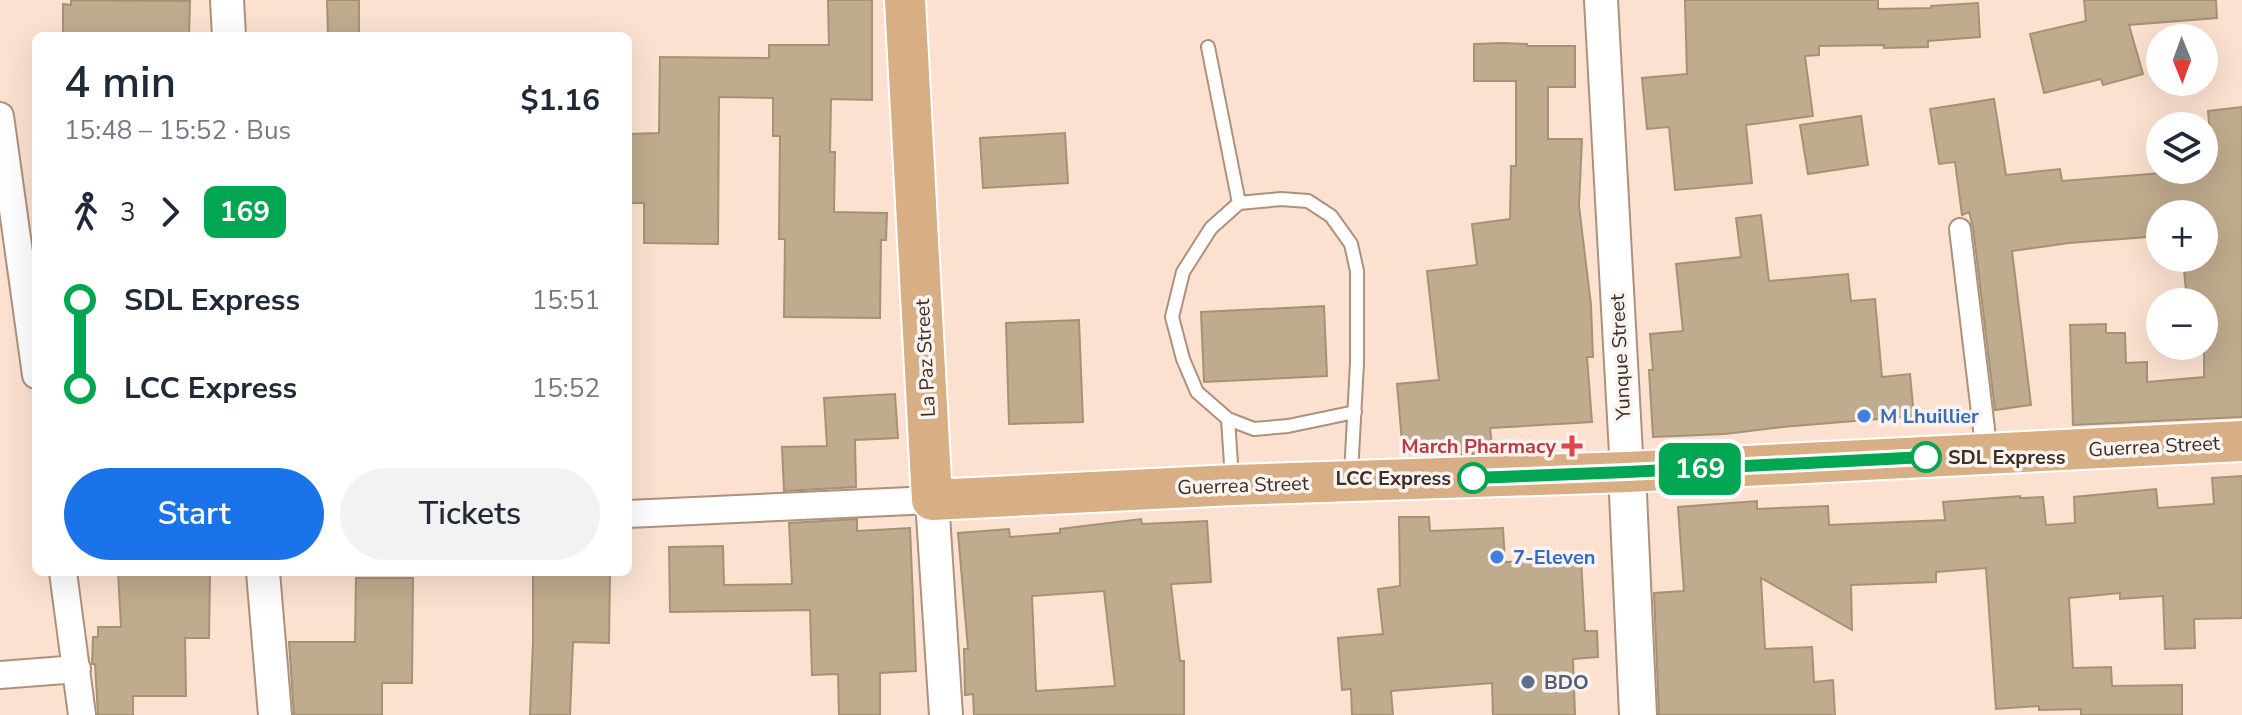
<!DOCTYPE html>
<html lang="en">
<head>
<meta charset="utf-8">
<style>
	:root { --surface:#fff; --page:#f2f2f3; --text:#1f2937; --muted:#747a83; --accent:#1a73e8 }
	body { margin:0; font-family:"Nunito Sans",sans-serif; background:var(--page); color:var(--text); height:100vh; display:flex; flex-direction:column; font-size:30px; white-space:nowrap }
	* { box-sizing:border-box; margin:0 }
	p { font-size:26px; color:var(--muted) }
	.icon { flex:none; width:44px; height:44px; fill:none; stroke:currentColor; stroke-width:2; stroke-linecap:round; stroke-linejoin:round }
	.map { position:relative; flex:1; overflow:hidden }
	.panel { position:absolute; left:32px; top:32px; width:600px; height:544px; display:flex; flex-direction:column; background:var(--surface); border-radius:12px; box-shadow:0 8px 32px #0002 }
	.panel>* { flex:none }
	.badge { padding:0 16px; border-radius:12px; font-size:28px; line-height:52px }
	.needle { width:52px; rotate:179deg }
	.fabs { position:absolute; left:2146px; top:24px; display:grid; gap:16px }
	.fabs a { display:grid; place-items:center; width:72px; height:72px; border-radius:50%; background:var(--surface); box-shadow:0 8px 32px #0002; font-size:40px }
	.map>.badge { position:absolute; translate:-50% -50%; box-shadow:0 0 0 4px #fff }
	.legs { display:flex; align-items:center; gap:12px; height:88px; padding:0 32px; font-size:26px }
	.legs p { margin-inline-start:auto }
	.overview { display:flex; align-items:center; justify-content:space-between; height:136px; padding:0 32px }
	h1 { font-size:44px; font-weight:600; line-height:60px }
	.cta { display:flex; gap:16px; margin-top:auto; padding:16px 32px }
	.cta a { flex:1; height:92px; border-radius:48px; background:var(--accent); color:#fff; font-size:32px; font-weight:600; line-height:92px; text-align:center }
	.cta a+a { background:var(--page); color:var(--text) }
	ul { padding:0 32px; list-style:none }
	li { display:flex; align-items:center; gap:28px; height:88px; font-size:30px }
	li i { display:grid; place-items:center; width:12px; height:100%; margin:0 10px; background:currentColor }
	li i::after { content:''; width:20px; height:20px; margin:-10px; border:6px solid; border-radius:50%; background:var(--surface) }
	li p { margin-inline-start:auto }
	li:first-child i { background:linear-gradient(#0000 50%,currentColor 0) }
	li:last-child i { background:linear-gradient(currentColor 50%,#0000 0) }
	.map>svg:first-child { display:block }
	.building { fill:#bfab8d; stroke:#a59274; stroke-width:2; fill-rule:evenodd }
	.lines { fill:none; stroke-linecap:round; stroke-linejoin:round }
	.service-casing { stroke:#af907b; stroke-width:16 }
	.pedestrian-casing { stroke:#af907b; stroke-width:24 }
	.minor-casing { stroke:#af907b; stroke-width:30 }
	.tertiary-casing { stroke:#af907b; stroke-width:36 }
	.secondary-casing { stroke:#af907b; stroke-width:40 }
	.primary-casing { stroke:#fff; stroke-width:44 }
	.service { stroke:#fff; stroke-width:12 }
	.pedestrian { stroke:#fff; stroke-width:20 }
	.minor { stroke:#fff; stroke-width:26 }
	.tertiary { stroke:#fff; stroke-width:32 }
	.secondary { stroke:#fff; stroke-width:36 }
	.primary { stroke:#d8ae85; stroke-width:40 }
	.line-1-casing { stroke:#fff; stroke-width:18 }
	.line-1 { stroke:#00a651; stroke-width:12 }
	.shop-dot { fill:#3f7fe0; stroke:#faf3ef; stroke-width:3 }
	.health-dot { fill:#e0444e; stroke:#faf3ef; stroke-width:3 }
	.stop-1-dot { fill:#fff; stroke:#00a651; stroke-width:4 }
	.service-dot { fill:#5c6f8a; stroke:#faf3ef; stroke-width:3 }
	.labels { text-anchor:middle; stroke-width:7; stroke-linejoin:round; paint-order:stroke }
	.street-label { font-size:20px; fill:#3b2f26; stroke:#faf3ef }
	.shop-label { font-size:20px; font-weight:bold; fill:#366cbe; stroke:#faf3ef; text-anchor:start }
	.health-label { font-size:20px; font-weight:bold; fill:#be3a42; stroke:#faf3ef; text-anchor:end }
	.stop-label { font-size:20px; font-weight:bold; fill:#3b2f26; stroke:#faf3ef; text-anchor:start }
	.service-label { font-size:20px; font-weight:bold; fill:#4e5e75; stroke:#faf3ef; text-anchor:start }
</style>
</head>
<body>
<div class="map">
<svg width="2242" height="715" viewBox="0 0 2242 715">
	<rect width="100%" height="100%" fill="#fce1d0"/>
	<path class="building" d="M71 0 190 1 189 35H63V4L71 5Z
		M327 0H359V36H328Z
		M828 0H872V100L831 99 830 152H835L834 212 887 213 886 240H881L880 318 784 317 785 239H779L780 136H773V98L719 97 718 244 644 243V203H628V134L659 133 660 57 769 58V45H829Z
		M1685 0H1878V9L1931 8V6L1978 3 1980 37 1928 41V47L1884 48V45L1819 46V55L1805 56 1813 116 1746 125 1752 183 1675 190 1669 127 1647 129 1642 78 1687 74Z
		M2084 0H2216L2217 18 2129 25 2143 74 2103 85 2101 79 2044 93 2030 34 2086 21Z
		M1502 43 1527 44V46H1575V87H1548V139H1582L1579 206 1591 305 1593 357H1587L1592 422 1490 428 1493 453 1448 455 1447 450 1403 454 1397 384 1439 380 1427 271 1477 265 1472 224 1510 219 1511 166H1516V81H1474V44Z
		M1994 99 2006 175 2060 169 2062 181 2162 173V170H2204V134H2210L2208 111 2242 107V417L2073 425 2070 325 2106 324V333H2125L2126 363 2147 362V382L2204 377V302H2187L2183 258H2204V214H2160V236L2069 243 2012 251 2031 405 1995 410 1973 227 1969 212 1962 215 1955 162 1939 164 1930 109Z
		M1861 116 1868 165 1808 174 1800 125Z
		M1065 133 1068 183 983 188 980 138Z
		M1761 215 1769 281 1848 274 1851 301 1875 299 1882 377 1910 374 1914 416 1782 427 1725 434 1653 437 1649 370H1653L1650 334 1683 331 1676 264 1741 257 1736 218Z
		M1324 306 1327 376 1204 382 1201 312Z
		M1079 320 1083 422 1009 424 1006 323Z
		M895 394 898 438 855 440 856 487 784 491 782 447 827 446 824 398Z
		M2242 476V618L2194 619 2195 648 2165 649 2163 596 2120 599V593L2069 598 2073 668 2111 667 2112 686 2182 685V715H2081V709L2039 710V706L1996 709 1986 568 1936 572V582L1851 585 1852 630 1761 578 1765 649 1812 647 1814 682 1833 680 1835 715H1659L1654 593 1684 591 1678 507 1757 501V509L1828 506 1829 525 1945 520 1943 502 2020 496V498L2043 497 2046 525 2075 523 2074 497 2156 489 2158 508 2214 504 2212 478Z
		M1399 517H1429L1430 531 1503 528 1505 562 1581 559 1585 631H1597L1598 657 1573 659 1575 715H1493L1492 683 1391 691 1393 715H1352L1351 689 1342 690 1338 638 1383 634 1378 589 1400 586Z
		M857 519V531L910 528 916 671 880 673V715H839L838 674 812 675 810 610 670 612 669 547 723 546 724 585 792 584 789 523Z
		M1141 519 1142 524 1207 521 1211 582 1171 584 1180 661H1184V715H974L973 694 965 695 964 649H968L958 533 1009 529 1010 537 1060 533V529ZM1104 591 1115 686 1036 691 1032 596Z
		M118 572H210L209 638H185L186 696H133V715H98L95 664H92L93 637H98V627H121Z
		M533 572H610L609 643 573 642 570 715H530L533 642Z
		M356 578H413L412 683H382V715H294L289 642H355Z"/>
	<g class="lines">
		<defs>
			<path id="service" d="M1208 47 1239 203 1281 199 1308 201 1331 216 1351 244 1357 271V363L1351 474
				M1239 203 1211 228 1183 272 1172 317 1183 359 1197 392 1228 419 1254 429 1288 426 1355 412
				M1228 419 1232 479"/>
			<path id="pedestrian" d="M1960 229 1987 454"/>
			<path id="minor" d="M0 116 36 375
				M628 514 932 500
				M63 572 82 715
				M0 675 77 669"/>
			<path id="tertiary" d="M227 0 229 36
				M1601 0 1627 472
				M932 500 946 715
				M263 572 275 715"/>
			<path id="secondary" d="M1627 472 1638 715"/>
			<path id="primary" d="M905 0 932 500 1233 485 1627 472 2242 441"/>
		</defs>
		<use href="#service" class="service-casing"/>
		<use href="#pedestrian" class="pedestrian-casing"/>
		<use href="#minor" class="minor-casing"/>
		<use href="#tertiary" class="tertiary-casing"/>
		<use href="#secondary" class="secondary-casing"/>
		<use href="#primary" class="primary-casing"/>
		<use href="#service" class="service"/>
		<use href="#pedestrian" class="pedestrian"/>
		<use href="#minor" class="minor"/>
		<use href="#tertiary" class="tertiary"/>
		<use href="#secondary" class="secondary"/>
		<use href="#primary" class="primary"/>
	</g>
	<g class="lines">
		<defs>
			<path id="line-1" d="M1473 478 1627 472 1926 457"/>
		</defs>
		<use href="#line-1" class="line-1-casing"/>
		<use href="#line-1" class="line-1"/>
	</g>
	<g class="shop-dot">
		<circle cx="1864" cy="416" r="8"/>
		<circle cx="1497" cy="557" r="8"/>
	</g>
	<path class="health-dot" d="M1568 434h8v8h8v8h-8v8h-8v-8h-8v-8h8z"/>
	<g class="stop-1-dot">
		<circle cx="1926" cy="457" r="14"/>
		<circle cx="1473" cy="478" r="14"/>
	</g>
	<circle class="service-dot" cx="1528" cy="682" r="8"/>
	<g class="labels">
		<g class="street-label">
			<text transform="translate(1620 357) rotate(-93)" y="7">Yunque Street</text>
			<text transform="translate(925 358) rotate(-93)" y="7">La Paz Street</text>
			<text transform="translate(2154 446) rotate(-3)" y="7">Guerrea Street</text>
			<text transform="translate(1243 485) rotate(-2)" y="7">Guerrea Street</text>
		</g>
		<g class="shop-label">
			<text x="1880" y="423">M Lhuillier</text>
			<text x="1513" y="564">7-Eleven</text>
		</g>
		<g class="health-label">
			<text x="1556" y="453">March Pharmacy</text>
		</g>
		<g class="stop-label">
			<text x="1948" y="464">SDL Express</text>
			<text x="1451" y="485" text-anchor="end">LCC Express</text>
		</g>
		<g class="service-label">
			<text x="1544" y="689">BDO</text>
		</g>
	</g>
</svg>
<div class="fabs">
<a><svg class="needle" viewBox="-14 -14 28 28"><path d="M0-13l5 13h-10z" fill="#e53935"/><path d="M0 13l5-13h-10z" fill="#747a83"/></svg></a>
<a><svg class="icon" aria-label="layers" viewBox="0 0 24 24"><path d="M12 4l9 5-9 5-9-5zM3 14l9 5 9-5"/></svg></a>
<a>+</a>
<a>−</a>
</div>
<b class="badge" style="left:1700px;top:469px;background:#00a651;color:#fff">169</b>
<section class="panel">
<div class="overview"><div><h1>4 min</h1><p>15:48 – 15:52 · Bus</p></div><b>$1.16</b></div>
<div class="legs"><svg class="icon" aria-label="walk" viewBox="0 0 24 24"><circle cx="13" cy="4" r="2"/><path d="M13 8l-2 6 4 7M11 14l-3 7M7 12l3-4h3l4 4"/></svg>3<svg class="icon" aria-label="forward" viewBox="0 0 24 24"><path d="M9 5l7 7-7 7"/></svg><b class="badge" style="background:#00a651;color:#fff">169</b></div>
<ul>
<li><i style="color:#00a651"></i><b>SDL Express</b><p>15:51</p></li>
<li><i style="color:#00a651"></i><b>LCC Express</b><p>15:52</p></li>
</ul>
<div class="cta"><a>Start</a><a>Tickets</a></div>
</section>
</div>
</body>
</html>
